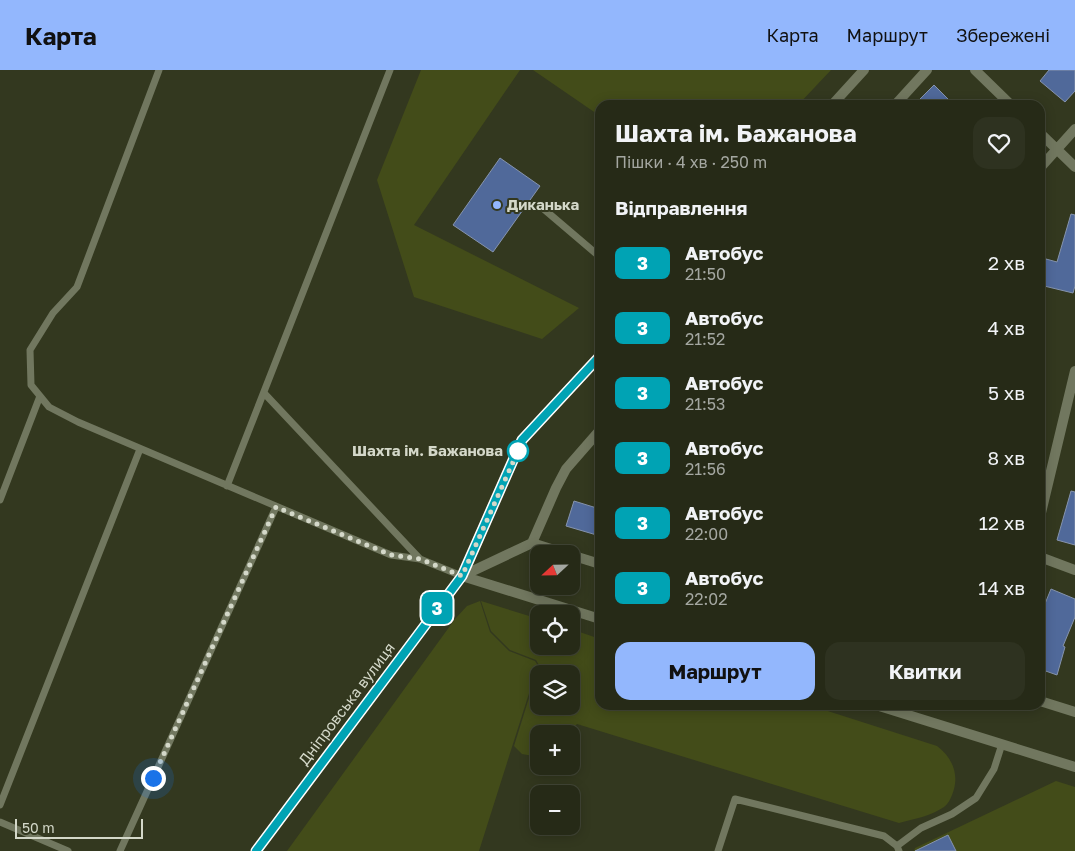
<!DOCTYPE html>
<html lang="uk">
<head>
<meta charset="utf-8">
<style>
	:root { --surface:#262a17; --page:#2e3220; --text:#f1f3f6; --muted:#a4a7a1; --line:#424636; --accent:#93b7fd }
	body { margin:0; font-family:"Golos Text",sans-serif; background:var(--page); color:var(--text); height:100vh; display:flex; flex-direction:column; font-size:19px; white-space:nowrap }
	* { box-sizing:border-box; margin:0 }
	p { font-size:16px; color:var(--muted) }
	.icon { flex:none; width:28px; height:28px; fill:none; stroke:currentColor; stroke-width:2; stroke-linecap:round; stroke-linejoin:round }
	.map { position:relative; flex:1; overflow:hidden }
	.side { position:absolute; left:595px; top:30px; width:450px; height:610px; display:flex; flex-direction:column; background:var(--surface); border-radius:15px; box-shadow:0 2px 12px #0003,0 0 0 1px var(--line) }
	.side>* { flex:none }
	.badge { padding:0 10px; border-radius:8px; font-size:18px; line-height:32px }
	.needle { width:32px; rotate:248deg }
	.buttons { position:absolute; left:530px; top:475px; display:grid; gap:10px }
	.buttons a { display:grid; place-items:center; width:50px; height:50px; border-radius:10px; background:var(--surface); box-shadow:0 2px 12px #0003,0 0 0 1px var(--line); font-size:25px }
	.scale { position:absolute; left:15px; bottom:12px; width:128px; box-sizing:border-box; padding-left:5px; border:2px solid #d4d8c9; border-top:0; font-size:14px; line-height:18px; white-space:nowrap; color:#d4d8c9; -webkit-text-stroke:4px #33381f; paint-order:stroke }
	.you { position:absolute; width:25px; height:25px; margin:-12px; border:4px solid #fff; border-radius:50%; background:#1a73e8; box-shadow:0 0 0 8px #1a73e833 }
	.map>.badge { position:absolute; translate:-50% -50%; box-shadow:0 0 0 2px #fff }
	h2 { padding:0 20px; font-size:19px; line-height:45px }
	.round { display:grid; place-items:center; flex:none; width:52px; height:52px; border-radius:15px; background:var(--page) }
	.headline { display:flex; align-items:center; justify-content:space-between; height:85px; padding:0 20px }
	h1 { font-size:24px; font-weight:700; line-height:38px }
	.cta { display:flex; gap:10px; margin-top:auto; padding:10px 20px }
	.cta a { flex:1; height:58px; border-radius:15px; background:var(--accent); color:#111; font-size:20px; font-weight:700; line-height:58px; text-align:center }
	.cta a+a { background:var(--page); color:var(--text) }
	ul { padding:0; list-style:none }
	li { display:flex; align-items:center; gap:15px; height:65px; padding:0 20px }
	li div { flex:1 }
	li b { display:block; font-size:19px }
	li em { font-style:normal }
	li .badge { min-width:55px; font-weight:700; text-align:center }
	header { display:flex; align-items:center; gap:30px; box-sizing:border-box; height:70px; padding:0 25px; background:var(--accent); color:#111 }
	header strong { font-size:24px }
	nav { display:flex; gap:28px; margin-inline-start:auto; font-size:18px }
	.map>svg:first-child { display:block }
	.green { fill:#434c19 }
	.building { fill:#50699a; stroke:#8694ad }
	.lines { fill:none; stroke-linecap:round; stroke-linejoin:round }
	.service { stroke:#71775f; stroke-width:7 }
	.minor { stroke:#71775f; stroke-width:10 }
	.tertiary { stroke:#71775f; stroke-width:10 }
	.line-casing { stroke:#fff; stroke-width:11 }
	.line { stroke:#00a3b4; stroke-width:8 }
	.walk { stroke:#d4d8c9; stroke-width:5; stroke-dasharray:0 9 }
	.poi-dot { fill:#93b7fd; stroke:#33381f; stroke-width:2 }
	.stop-dot { fill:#fff; stroke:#00a3b4; stroke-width:2.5 }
	.labels { text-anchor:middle; stroke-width:4; stroke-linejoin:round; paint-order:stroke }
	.poi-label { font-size:15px; font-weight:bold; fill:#d4d8c9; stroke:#33381f; text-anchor:start }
	.stop-label { font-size:15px; font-weight:bold; fill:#d4d8c9; stroke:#33381f; text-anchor:end }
	.street-label { font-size:15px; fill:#d4d8c9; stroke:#33381f }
</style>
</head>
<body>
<header>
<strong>Карта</strong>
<nav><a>Карта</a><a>Маршрут</a><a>Збережені</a></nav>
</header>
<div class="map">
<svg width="1075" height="781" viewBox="0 0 1075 781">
	<rect width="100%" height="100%" fill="#33381f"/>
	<path class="green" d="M421 0H520L414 155 579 238 542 269 414 227 377 110Z
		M533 0H831L798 35H600V46Z
		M480 531 490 562 509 581 535 591 542 602 539 604V606L532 614 479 781H287L455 549 467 536Z
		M481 531 539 549V576H571V559L600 569V635H809L937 676C953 688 960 706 952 725 950 730 948 734 944 737 931 746 914 749 899 753L577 654 566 664H539V687L522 684 514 676 533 615 539 608V636H571V604H542L543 602 536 590 510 580 491 561Z
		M1056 711 1075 717V781H914L915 778Z"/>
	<path class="building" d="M1049 0H1075V21L1065 32 1040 11Z
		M934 15 954 35H914Z
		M500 88 540 116 493 182 453 155Z
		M1071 144 1075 145V216L1073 223 1040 215V200L1042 201 1046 189 1057 192Z
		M1071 421 1075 422V475L1057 470Z
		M574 431 600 439V466L566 456Z
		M1051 519 1075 529V547L1063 576 1065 577 1057 605 1040 599V546Z
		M948 765 956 781H915Z"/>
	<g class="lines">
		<path class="service" d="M159 0 77 217 53 243 30 280 31 315 49 337 78 352 391 485 420 489 462 506
			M539 135 600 187
			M264 323 420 489
			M227 416 390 0
			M0 430 40 326
			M0 735 140 379
			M0 752 68 781
			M897 776 921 758 952 744 976 728 994 699 1002 674
			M120 781 276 437
			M718 781 735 729 884 766 897 776 899 781"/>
		<path class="minor" d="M975 0 1011 35
			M895 35 927 0
			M1040 63 1075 97
			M1040 98 1075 59
			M1040 447 1075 301
			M532 473 567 484
			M571 485 600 494
			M1040 487 1075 500
			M462 506 532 473 556 418 566 399 600 360
			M462 506 600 549
			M1040 631 1075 642
			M876 635 1075 697"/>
		<path class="tertiary" d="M832 35 864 0
			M256 781 462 506 522 370 600 286"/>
	</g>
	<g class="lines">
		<defs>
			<path id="line" d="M256 781 462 506 522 370 600 286"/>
		</defs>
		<use href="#line" class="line-casing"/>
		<use href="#line" class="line"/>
		<path class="walk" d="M153 708 276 437 391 485 420 489 462 506 518 381"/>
	</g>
	<circle class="poi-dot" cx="497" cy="135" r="5"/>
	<circle class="stop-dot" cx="518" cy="381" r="10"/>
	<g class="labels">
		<g class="poi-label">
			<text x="507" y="140">Диканька</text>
		</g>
		<g class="stop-label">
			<text x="503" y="386">Шахта ім. Бажанова</text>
		</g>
		<g class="street-label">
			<text transform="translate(347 634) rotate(-53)" y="5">Дніпровська вулиця</text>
		</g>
	</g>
</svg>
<div class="buttons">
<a><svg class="needle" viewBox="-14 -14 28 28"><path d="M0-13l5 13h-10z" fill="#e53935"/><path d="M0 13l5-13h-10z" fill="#a4a7a1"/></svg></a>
<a><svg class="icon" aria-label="locate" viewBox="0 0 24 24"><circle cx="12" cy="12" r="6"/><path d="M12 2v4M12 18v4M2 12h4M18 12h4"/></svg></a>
<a><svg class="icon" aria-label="layers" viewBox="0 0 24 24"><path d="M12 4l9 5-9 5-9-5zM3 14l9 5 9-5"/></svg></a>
<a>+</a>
<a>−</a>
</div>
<div class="scale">50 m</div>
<div class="you" style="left:153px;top:708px"></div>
<b class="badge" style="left:437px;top:538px;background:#00a3b4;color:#fff">3</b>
<section class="side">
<div class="headline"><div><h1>Шахта ім. Бажанова</h1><p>Пішки · 4 хв · 250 m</p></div><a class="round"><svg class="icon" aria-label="heart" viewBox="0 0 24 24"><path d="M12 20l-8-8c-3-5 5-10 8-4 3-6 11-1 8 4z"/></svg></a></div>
<h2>Відправлення</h2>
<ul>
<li><span class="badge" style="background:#00a3b4;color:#fff">3</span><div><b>Автобус</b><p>21:50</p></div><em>2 хв</em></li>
<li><span class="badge" style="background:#00a3b4;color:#fff">3</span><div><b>Автобус</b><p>21:52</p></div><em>4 хв</em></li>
<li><span class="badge" style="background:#00a3b4;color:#fff">3</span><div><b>Автобус</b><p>21:53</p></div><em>5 хв</em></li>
<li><span class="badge" style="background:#00a3b4;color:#fff">3</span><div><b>Автобус</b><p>21:56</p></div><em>8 хв</em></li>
<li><span class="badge" style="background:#00a3b4;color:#fff">3</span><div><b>Автобус</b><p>22:00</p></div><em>12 хв</em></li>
<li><span class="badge" style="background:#00a3b4;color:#fff">3</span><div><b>Автобус</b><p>22:02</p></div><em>14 хв</em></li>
</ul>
<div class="cta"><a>Маршрут</a><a>Квитки</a></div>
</section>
</div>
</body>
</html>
